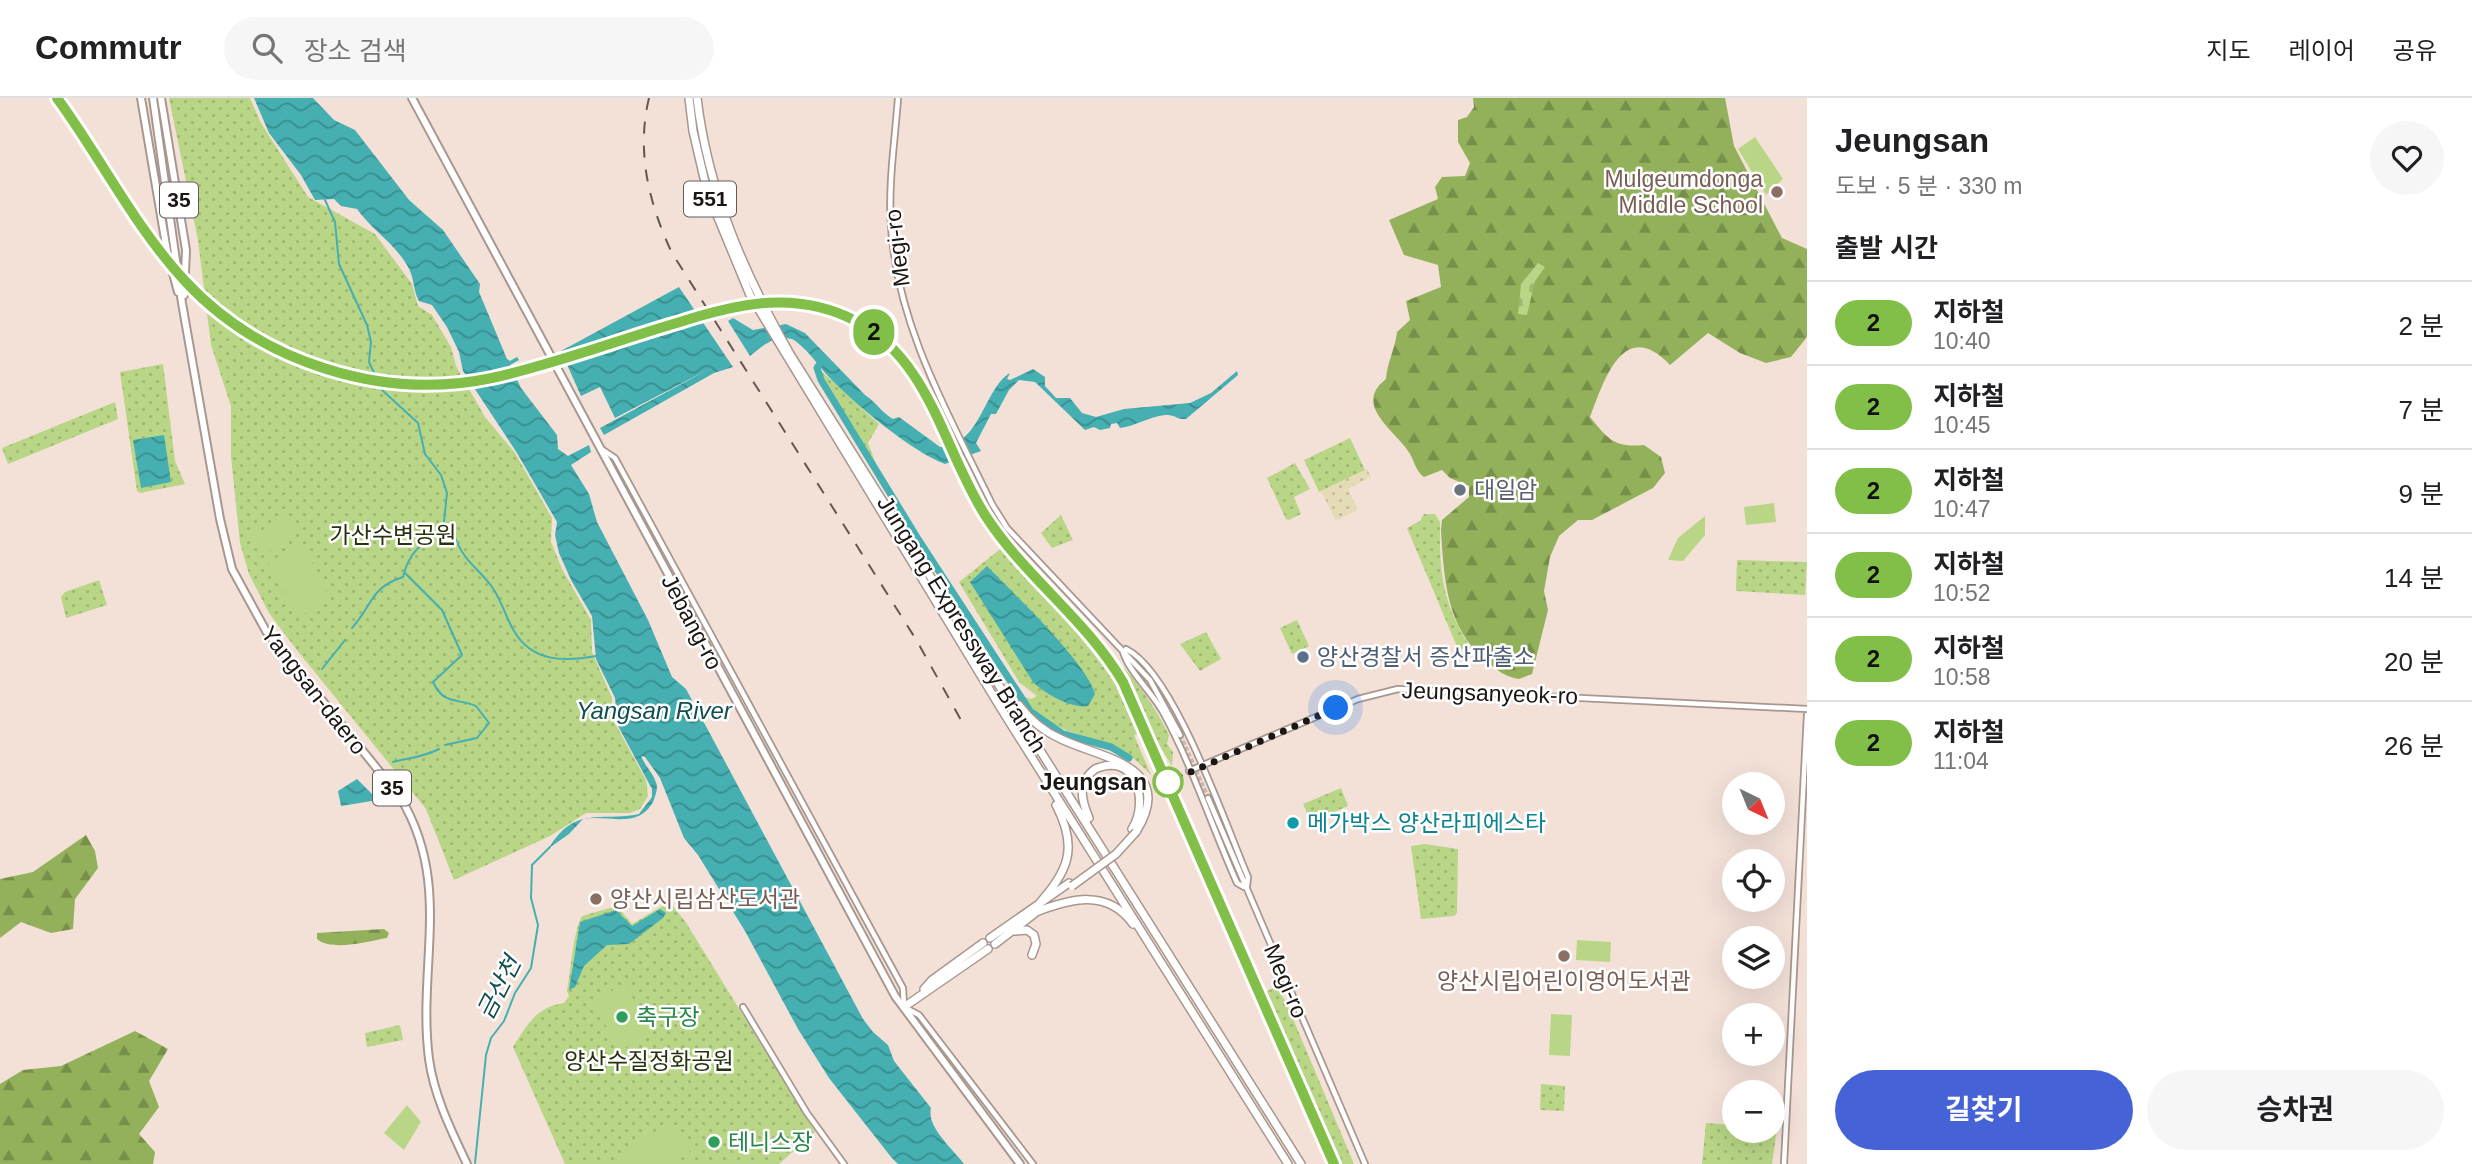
<!DOCTYPE html>
<html lang="ko">
<head>
<meta charset="utf-8">
<style>
	:root { --surface:#fff; --page:#f6f6f6; --text:#202124; --muted:#757577; --line:#e0e0e0; --accent:#4563d6 }
	body { margin:0; font-family:Arial,"Noto Sans KR",sans-serif; background:var(--page); color:var(--text); height:100vh; display:flex; flex-direction:column; font-size:26px; white-space:nowrap }
	* { box-sizing:border-box; margin:0 }
	p { font-size:23px; color:var(--muted) }
	.icon { flex:none; width:38px; height:38px; fill:none; stroke:currentColor; stroke-width:2; stroke-linecap:round; stroke-linejoin:round }
	.map { position:relative; flex:1; overflow:hidden }
	.sheet { display:flex; flex-direction:column; background:var(--surface); width:665px }
	.sheet>* { flex:none }
	.badge { padding:0 14px; border-radius:23px; font-size:24px; line-height:46px }
	.needle { width:46px; rotate:137deg }
	.fabs { position:absolute; left:1722px; top:674px; display:grid; gap:14px }
	.fabs a { display:grid; place-items:center; width:63px; height:63px; border-radius:50%; background:var(--surface); box-shadow:0 7px 28px #0002; font-size:35px }
	.you { position:absolute; width:35px; height:35px; margin:-18px; border:5px solid #fff; border-radius:50%; background:#1a73e8; box-shadow:0 0 0 10px #1a73e833 }
	.map>.badge { position:absolute; translate:-50% -50%; box-shadow:0 0 0 4px #fff }
	h2 { padding:0 28px; font-size:26px; line-height:63px }
	.round { display:grid; place-items:center; flex:none; width:74px; height:74px; border-radius:37px; background:var(--page) }
	.overview { display:flex; align-items:center; justify-content:space-between; height:119px; padding:0 28px }
	h1 { font-size:33px; font-weight:700; line-height:52px }
	.button { display:flex; gap:14px; margin-top:auto; padding:14px 28px }
	.button a { flex:1; height:80px; border-radius:42px; background:var(--accent); color:#fff; font-size:28px; font-weight:700; line-height:80px; text-align:center }
	.button a+a { background:var(--page); color:var(--text) }
	ul { padding:0; list-style:none }
	li { display:flex; align-items:center; gap:21px; height:84px; padding:0 28px; border-top:2px solid var(--line) }
	li div { flex:1 }
	li b { display:block; font-size:26px }
	li em { font-style:normal }
	li .badge { min-width:77px; font-weight:700; text-align:center }
	header { display:flex; align-items:center; gap:42px; box-sizing:border-box; height:98px; padding:0 35px; background:var(--surface); border-bottom:2px solid var(--line) }
	header strong { font-size:33px }
	nav { display:flex; gap:38px; margin-inline-start:auto; font-size:24px }
	.search { width:490px; height:63px; background:var(--page); display:flex; align-items:center; gap:18px; box-sizing:border-box; padding:0 24px; border-radius:38px; color:var(--muted); font-size:26px }
	main { display:flex; flex:1; min-height:0 }
	.map>svg:first-child { display:block }
	.green { fill:url(#green-dots) }
	.forest { fill:url(#forest-firs) }
	.sand { fill:url(#sand-dots) }
	.cemetery { fill:url(#cemetery-stones) }
	.pitch { fill:#b8d686 }
	.water { fill:url(#water-waves) }
	.lines { fill:none; stroke-linecap:round; stroke-linejoin:round }
	.stream { stroke:#45afb1; stroke-width:2 }
	.river { stroke:#45afb1; stroke-width:7 }
	.minor-tunnel { stroke:#c8b8b1; stroke-width:4.5; stroke-dasharray:4.5 2; stroke-linecap:butt }
	.minor-casing { stroke:#a8978f; stroke-width:8 }
	.major-casing { stroke:#a8978f; stroke-width:10 }
	.highway-casing { stroke:#a8978f; stroke-width:10 }
	.minor { stroke:#fff; stroke-width:4.5 }
	.major { stroke:#fff; stroke-width:6 }
	.highway { stroke:#fff; stroke-width:7 }
	.rail { stroke:#625853; stroke-width:2; stroke-dasharray:12 12; stroke-linecap:butt }
	.highway-bridge-casing { stroke:#a8978f; stroke-width:10; stroke-linecap:butt }
	.highway-bridge { stroke:#fff; stroke-width:7 }
	.line-casing { stroke:#fff; stroke-width:16 }
	.line { stroke:#81bf48; stroke-width:10 }
	.walk { stroke:#1c1613; stroke-width:7; stroke-dasharray:0 12.6 }
	.education-dot { fill:#8d6e63; stroke:#fff; stroke-width:2.5 }
	.worship-dot { fill:#6b7280; stroke:#fff; stroke-width:2.5 }
	.service-dot { fill:#5c6f8a; stroke:#fff; stroke-width:2.5 }
	.stop-dot { fill:#fff; stroke:#81bf48; stroke-width:3.5 }
	.culture-dot { fill:#0f9aa8; stroke:#fff; stroke-width:2.5 }
	.leisure-dot { fill:#2e9e5b; stroke:#fff; stroke-width:2.5 }
	.labels { text-anchor:middle; stroke-width:5; stroke-linejoin:round; paint-order:stroke }
	.shield { fill:#fff; stroke:#605c5a; stroke-width:2 }
	.shield-label { font-size:21px; font-weight:bold; fill:#1c1613 }
	.education-label { font-size:23px; fill:#785e54; stroke:#fff; text-anchor:end }
	.street-label { font-size:23px; fill:#1c1613; stroke:#fff }
	.worship-label { font-size:23px; fill:#5b616d; stroke:#fff; text-anchor:start }
	.park-label { font-size:23px; fill:#27330e; stroke:#fff }
	.service-label { font-size:23px; fill:#4e5e75; stroke:#fff; text-anchor:start }
	.stop-label { font-size:23px; font-weight:bold; fill:#1c1613; stroke:#fff; text-anchor:end }
	.culture-label { font-size:23px; fill:#0d838f; stroke:#fff; text-anchor:start }
	.leisure-label { font-size:23px; fill:#27864d; stroke:#fff; text-anchor:start }
	.water-label { font-size:24px; font-style:italic; fill:#104f50; stroke:#fff }
</style>
</head>
<body>
<header>
<strong>Commutr</strong>
<div class="search"><svg class="icon" aria-label="search" viewBox="0 0 24 24"><circle cx="10" cy="10" r="6"/><path d="M15 15l6 6"/></svg>장소 검색</div>
<nav><a>지도</a><a>레이어</a><a>공유</a></nav>
</header>
<main>
<div class="map">
<svg width="1807" height="1066" viewBox="0 0 1807 1066">
	<defs>
		<pattern id="green-dots" width="8" height="8" patternUnits="userSpaceOnUse" patternTransform="scale(1.75)"><rect width="8" height="8" fill="#b8d686"/><path d="M2 2h.1M6 6h.1" fill="none" stroke="#9eb773" stroke-width="1.8" stroke-linecap="round"/></pattern>
		<pattern id="forest-firs" width="22" height="20" patternUnits="userSpaceOnUse" patternTransform="scale(1.75)"><rect width="22" height="20" fill="#92b15a"/><path d="M5 1l3.5 6h-7zM16 11l3.5 6h-7z" fill="#768f49"/></pattern>
		<pattern id="sand-dots" width="8" height="8" patternUnits="userSpaceOnUse" patternTransform="scale(1.75)"><rect width="8" height="8" fill="#e5dbb6"/><path d="M2 2h.1M6 6h.1" fill="none" stroke="#c4bb9c" stroke-width="1.8" stroke-linecap="round"/></pattern>
		<pattern id="cemetery-stones" width="16" height="16" patternUnits="userSpaceOnUse" patternTransform="scale(1.75)"><rect width="16" height="16" fill="#b8d686"/><path d="M2 7V4a2 2 0 0 1 4 0v3zM10 15v-3a2 2 0 0 1 4 0v3z" fill="#9eb773"/></pattern>
		<pattern id="water-waves" width="16" height="10" patternUnits="userSpaceOnUse" patternTransform="scale(1.75)"><rect width="16" height="10" fill="#45afb1"/><path d="M0 5q4-4 8 0t8 0" fill="none" stroke="#398d8f"/></pattern>
	</defs>
	<rect width="100%" height="100%" fill="#f3e1d8"/>
	<path class="green" d="M169 0H250L261 25 308 99 375 136 412 186 418 208 432 217 451 249 456 268 485 319 515 355 552 420 551 444 562 471 591 522 592 554 612 600V620L646 682 648 698 640 711 630 715H586L550 738 454 782 426 711 296 551 269 515 249 476 240 445 231 359V308L211 247 198 142Z
		M163 266 175 363 185 386 140 395 137 393 120 274Z
		M820 272 879 326 868 345 877 369 822 281Z
		M115 304 118 321 8 366 2 350Z
		M1350 340 1365 372 1319 394 1304 362Z
		M1295 365 1310 391 1294 399 1301 416 1289 422 1286 421 1267 380Z
		M1424 416H1435L1440 424C1439 476 1443 507 1471 550L1458 551 1407 430 1420 423Z
		M1061 417 1073 442 1052 450 1041 435Z
		M1004 448 1072 520 1082 525C1117 560 1147 592 1169 637L1167 646 1173 654 1172 668 1151 634 1134 637 1151 677C1139 665 1127 653 1111 647 1074 633 1049 634 1022 598L1031 601 1037 598 1019 584 959 484Z
		M1737 462 1807 464 1805 497 1736 493Z
		M99 482 107 507 66 520 61 499 65 494Z
		M1297 522 1309 548 1292 556 1280 530Z
		M1206 534 1221 561 1200 573 1180 546Z
		M1341 690 1348 708 1311 724 1303 706Z
		M1425 746 1458 751 1457 815 1454 818 1421 821 1411 748Z
		M671 806 685 823 815 1034 779 1066H565L513 949C527 927 536 909 564 905L569 898 567 893C571 872 573 834 582 818L617 808 632 826 664 807Z
		M1276 889 1286 904 1354 1066H1337L1262 895Z
		M400 927 403 942 367 949 365 935Z
		M1541 986 1565 988 1564 1013 1540 1012Z
		M1706 1025 1734 1027V1032L1777 1030 1772 1066H1702Z"/>
	<path class="forest" d="M1473 0H1725L1734 48 1782 140 1807 151V239L1791 259 1766 265 1740 255 1708 235 1670 267C1624 218 1604 282 1590 319 1608 341 1614 350 1644 347L1661 359 1665 375 1653 390 1592 422H1578L1559 438 1550 459 1544 493 1548 512 1532 576 1519 581C1505 579 1497 572 1486 563 1446 529 1444 481 1441 432L1442 422 1469 399V388L1450 380 1442 372 1424 379C1416 373 1415 365 1410 356 1398 334 1351 308 1386 281 1387 264 1395 252 1397 234L1410 222 1406 203 1441 189 1438 167 1404 157 1389 122 1438 101 1435 89 1442 79 1465 78 1470 65 1458 44V22L1467 19 1474 9Z
		M86 737 95 753 98 770 75 801 73 831 51 835 21 824 0 840V781L33 774Z
		M384 831 389 835 387 840C369 843 332 854 317 841V835Z
		M135 933 168 951 149 983 159 1009 139 1036 155 1054 153 1066H0V986L23 972 61 968Z"/>
	<path class="sand" d="M1367 371 1371 379 1348 391 1358 412 1336 423 1321 393Z"/>
	<path class="cemetery" d="M1538 165 1545 169 1535 183 1527 217 1518 216 1521 186Z"/>
	<path class="pitch" d="M1755 39 1783 81 1766 97 1738 51Z
		M1774 405 1776 424 1746 427 1744 409Z
		M1705 418V437L1683 463 1668 462 1678 440Z
		M286 419 296 439 263 456 253 437Z
		M303 447 331 502 296 520 268 464Z
		M1577 842 1611 844 1610 864 1576 862Z
		M624 886 653 933 621 952 592 905Z
		M1551 916 1572 917 1570 958 1549 957Z
		M407 1007 421 1024 404 1052 384 1035Z
		M672 1024 691 1055C675 1066 647 1066 625 1066L619 1056 624 1051Z"/>
	<path class="water" d="M254 0H313L334 22 355 32 409 102 443 132 480 186 479 194 507 261 510 263 517 259 519 262 510 267 521 290 557 337 558 351 568 358 589 347 591 354 571 367 589 396 597 424 648 522 672 579 686 591 863 921 873 934 888 947 894 963 931 1010C926 1029 953 1051 964 1066H898L891 1059 829 980 798 931 745 833 698 757 684 740 660 680 645 659 641 658C645 668 655 677 657 688 657 693 655 699 653 704 637 732 609 716 583 721L569 736 549 750C575 707 601 724 639 716L652 699V691L618 628 615 600 596 561 592 518 571 482 559 455 555 437 557 424 517 355 463 273 459 254 447 229 432 207 419 203C413 193 415 180 407 167 393 144 372 132 357 111L341 108 334 101 315 102 301 77 269 35Z
		M679 189 733 269 714 275 604 337 600 330 713 269 615 320 600 289 581 298 561 253Z
		M733 220 753 232 786 226 805 235 865 297C876 304 881 314 893 321L899 319 940 349C980 349 984 290 1010 275L1007 281 1010 282 1033 271 1045 279V288L1056 300H1070L1082 315 1096 319 1124 311 1190 305 1211 295 1237 273 1238 277 1186 321C1177 322 1175 316 1165 317 1149 319 1135 328 1120 330L1117 325 1111 326 1110 330 1100 332 1094 329 1085 332 1035 284 1019 282 1009 292 996 316H991L976 345 981 353 945 366C912 354 852 304 828 278 817 266 808 252 794 242 777 235 762 248 750 258L728 223Z
		M164 337 171 384 141 390 133 342Z
		M987 468C1012 494 1087 565 1095 596L1088 608C1072 611 1045 596 1033 584L970 484Z
		M357 681 378 702 341 708 338 693Z
		M660 811 666 815 663 820 629 846 607 847 584 868 575 889 569 892 580 824 616 812 632 828Z"/>
	<g class="lines">
		<path class="stream" d="M325 102 335 124 339 166 367 227 371 244 369 264 382 292 418 325 425 356 441 377 447 395 443 433C421 445 409 454 403 479 370 490 374 505 352 530
			M444 434 454 437C465 466 476 467 492 489 502 503 505 518 514 533 532 564 564 564 596 558
			M405 475 442 512 462 557 433 584C444 608 459 600 476 608L489 625 477 640 445 647
			M322 571 345 542
			M393 664C409 660 424 659 439 651
			M475 1065 486 957 491 940 504 923 515 895 531 870 538 827 531 800 532 767 550 749"/>
		<path class="river" d="M819 267 817 270 821 282 918 441 1030 613 1063 636 1111 649 1129 660"/>
		<path class="minor-tunnel" d="M1180 637 1208 700"/>
		<defs>
			<path id="minor" d="M898 0C895 42 888 86 891 128 897 228 949 317 992 406L1007 430 1150 582 1180 637
				M603 352 615 360 903 890 904 909 919 917 1033 1066
				M1126 551C1174 574 1226 728 1248 779L1247 788
				M1123 554C1130 576 1153 595 1164 616 1193 670 1212 729 1237 785L1244 789
				M1189 673 1358 601 1398 591 1807 611
				M1208 700 1365 1066
				M743 909 807 1015 844 1066
				M1784 1066 1807 617"/>
			<path id="major" d="M141 0 167 153 178 194
				M153 0 182 205 220 421 232 471 266 533 400 699C453 786 417 868 429 961 434 998 451 1032 467 1066
				M161 0 186 152 184 197
				M412 0 895 898 1020 1066"/>
			<path id="highway" d="M689 0 693 33 707 93 750 197 1000 609 1288 1066
				M697 0C708 93 744 175 790 256L1301 1066
				M1019 607C1030 622 1043 633 1061 641 1100 660 1178 667 1136 734
				M1089 720C1081 701 1077 685 1095 671 1135 653 1150 703 1132 731
				M1037 808C1068 773 1079 751 1056 707
				M1036 814C1070 801 1107 790 1133 826
				M1015 833 1027 832 1034 837 1036 846 1032 857
				M990 840 1069 785
				M995 846 1039 812
				M924 891 932 882 983 845
				M904 909 988 851"/>
		</defs>
		<use href="#minor" class="minor-casing"/>
		<use href="#major" class="major-casing"/>
		<use href="#highway" class="highway-casing"/>
		<use href="#minor" class="minor"/>
		<use href="#major" class="major"/>
		<use href="#highway" class="highway"/>
		<path class="rail" d="M57 0C97 55 129 116 173 168 250 260 372 303 490 280 547 269 603 247 659 230 717 212 777 190 837 214 864 225 887 241 906 263 943 307 955 371 987 419 1029 482 1091 527 1128 594L1334 1066
			M649 0C636 54 649 106 672 155L917 543 962 624"/>
		<defs>
			<path id="highway-bridge" d="M1072 788 1116 756 1136 734"/>
		</defs>
		<use href="#highway-bridge" class="highway-bridge-casing"/>
		<use href="#highway-bridge" class="highway-bridge"/>
	</g>
	<g class="lines">
		<defs>
			<path id="line" d="M57 0C101 60 134 128 185 183 261 265 383 303 492 280 556 266 618 242 680 224 740 205 797 192 856 223 931 263 943 351 985 417 1024 478 1086 521 1123 584L1334 1066"/>
		</defs>
		<use href="#line" class="line-casing"/>
		<use href="#line" class="line"/>
		<path class="walk" d="M1168 684 1336 610"/>
	</g>
	<g class="education-dot">
		<circle cx="1777" cy="94" r="7"/>
		<circle cx="596" cy="801" r="7"/>
		<circle cx="1564" cy="858" r="7"/>
	</g>
	<circle class="worship-dot" cx="1460" cy="392" r="7"/>
	<circle class="service-dot" cx="1303" cy="559" r="7"/>
	<circle class="stop-dot" cx="1168" cy="684" r="14"/>
	<circle class="culture-dot" cx="1293" cy="725" r="7"/>
	<g class="leisure-dot">
		<circle cx="622" cy="919" r="7"/>
		<circle cx="714" cy="1044" r="7"/>
	</g>
	<g class="labels">
		<g class="shield">
			<rect x="684" y="83.5" width="52" height="35" rx="5"/>
			<rect x="160" y="84.5" width="38" height="35" rx="5"/>
			<rect x="373" y="672.5" width="38" height="35" rx="5"/>
		</g>
		<g class="shield-label">
			<text x="710" y="108">551</text>
			<text x="179" y="109">35</text>
			<text x="392" y="697">35</text>
		</g>
		<g class="education-label">
			<text x="1763" y="89">Mulgeumdonga<tspan x="1763" dy="26">Middle School</tspan></text>
			<text x="610" y="809" text-anchor="start">양산시립삼산도서관</text>
			<text x="1564" y="891" text-anchor="middle">양산시립어린이영어도서관</text>
		</g>
		<g class="street-label">
			<text transform="translate(897 150) rotate(-97)" y="8">Megi-ro</text>
			<text transform="translate(692 524) rotate(62)" y="8">Jebang-ro</text>
			<text transform="translate(962 526) rotate(58)" y="8">Jungang Expressway Branch</text>
			<text transform="translate(314 592) rotate(52)" y="8">Yangsan-daero</text>
			<text transform="translate(1490 595) rotate(2)" y="8">Jeungsanyeok-ro</text>
			<text transform="translate(1286 883) rotate(67)" y="8">Megi-ro</text>
		</g>
		<g class="worship-label">
			<text x="1474" y="400">대일암</text>
		</g>
		<g class="park-label">
			<text x="393" y="445">가산수변공원</text>
			<text x="649" y="971">양산수질정화공원</text>
		</g>
		<g class="service-label">
			<text x="1317" y="567">양산경찰서 증산파출소</text>
		</g>
		<g class="stop-label">
			<text x="1147" y="692">Jeungsan</text>
		</g>
		<g class="culture-label">
			<text x="1307" y="733">메가박스 양산라피에스타</text>
		</g>
		<g class="leisure-label">
			<text x="636" y="927">축구장</text>
			<text x="728" y="1052">테니스장</text>
		</g>
		<g class="water-label">
			<text x="654" y="621">Yangsan River</text>
			<text transform="translate(499 890) rotate(-63)" y="8">금산천</text>
		</g>
	</g>
</svg>
<div class="fabs">
<a><svg class="needle" viewBox="-14 -14 28 28"><path d="M0-13l5 13h-10z" fill="#e53935"/><path d="M0 13l5-13h-10z" fill="#757577"/></svg></a>
<a><svg class="icon" aria-label="locate" viewBox="0 0 24 24"><circle cx="12" cy="12" r="6"/><path d="M12 2v4M12 18v4M2 12h4M18 12h4"/></svg></a>
<a><svg class="icon" aria-label="layers" viewBox="0 0 24 24"><path d="M12 4l9 5-9 5-9-5zM3 14l9 5 9-5"/></svg></a>
<a>+</a>
<a>−</a>
</div>
<div class="you" style="left:1336px;top:610px"></div>
<b class="badge" style="left:874px;top:234px;background:#81bf48;color:#111">2</b>
</div>
<section class="sheet">
<div class="overview"><div><h1>Jeungsan</h1><p>도보 · 5 분 · 330 m</p></div><a class="round"><svg class="icon" aria-label="heart" viewBox="0 0 24 24"><path d="M12 20l-8-8c-3-5 5-10 8-4 3-6 11-1 8 4z"/></svg></a></div>
<h2>출발 시간</h2>
<ul>
<li><span class="badge" style="background:#81bf48;color:#111">2</span><div><b>지하철</b><p>10:40</p></div><em>2 분</em></li>
<li><span class="badge" style="background:#81bf48;color:#111">2</span><div><b>지하철</b><p>10:45</p></div><em>7 분</em></li>
<li><span class="badge" style="background:#81bf48;color:#111">2</span><div><b>지하철</b><p>10:47</p></div><em>9 분</em></li>
<li><span class="badge" style="background:#81bf48;color:#111">2</span><div><b>지하철</b><p>10:52</p></div><em>14 분</em></li>
<li><span class="badge" style="background:#81bf48;color:#111">2</span><div><b>지하철</b><p>10:58</p></div><em>20 분</em></li>
<li><span class="badge" style="background:#81bf48;color:#111">2</span><div><b>지하철</b><p>11:04</p></div><em>26 분</em></li>
</ul>
<div class="button"><a>길찾기</a><a>승차권</a></div>
</section>
</main>
</body>
</html>
